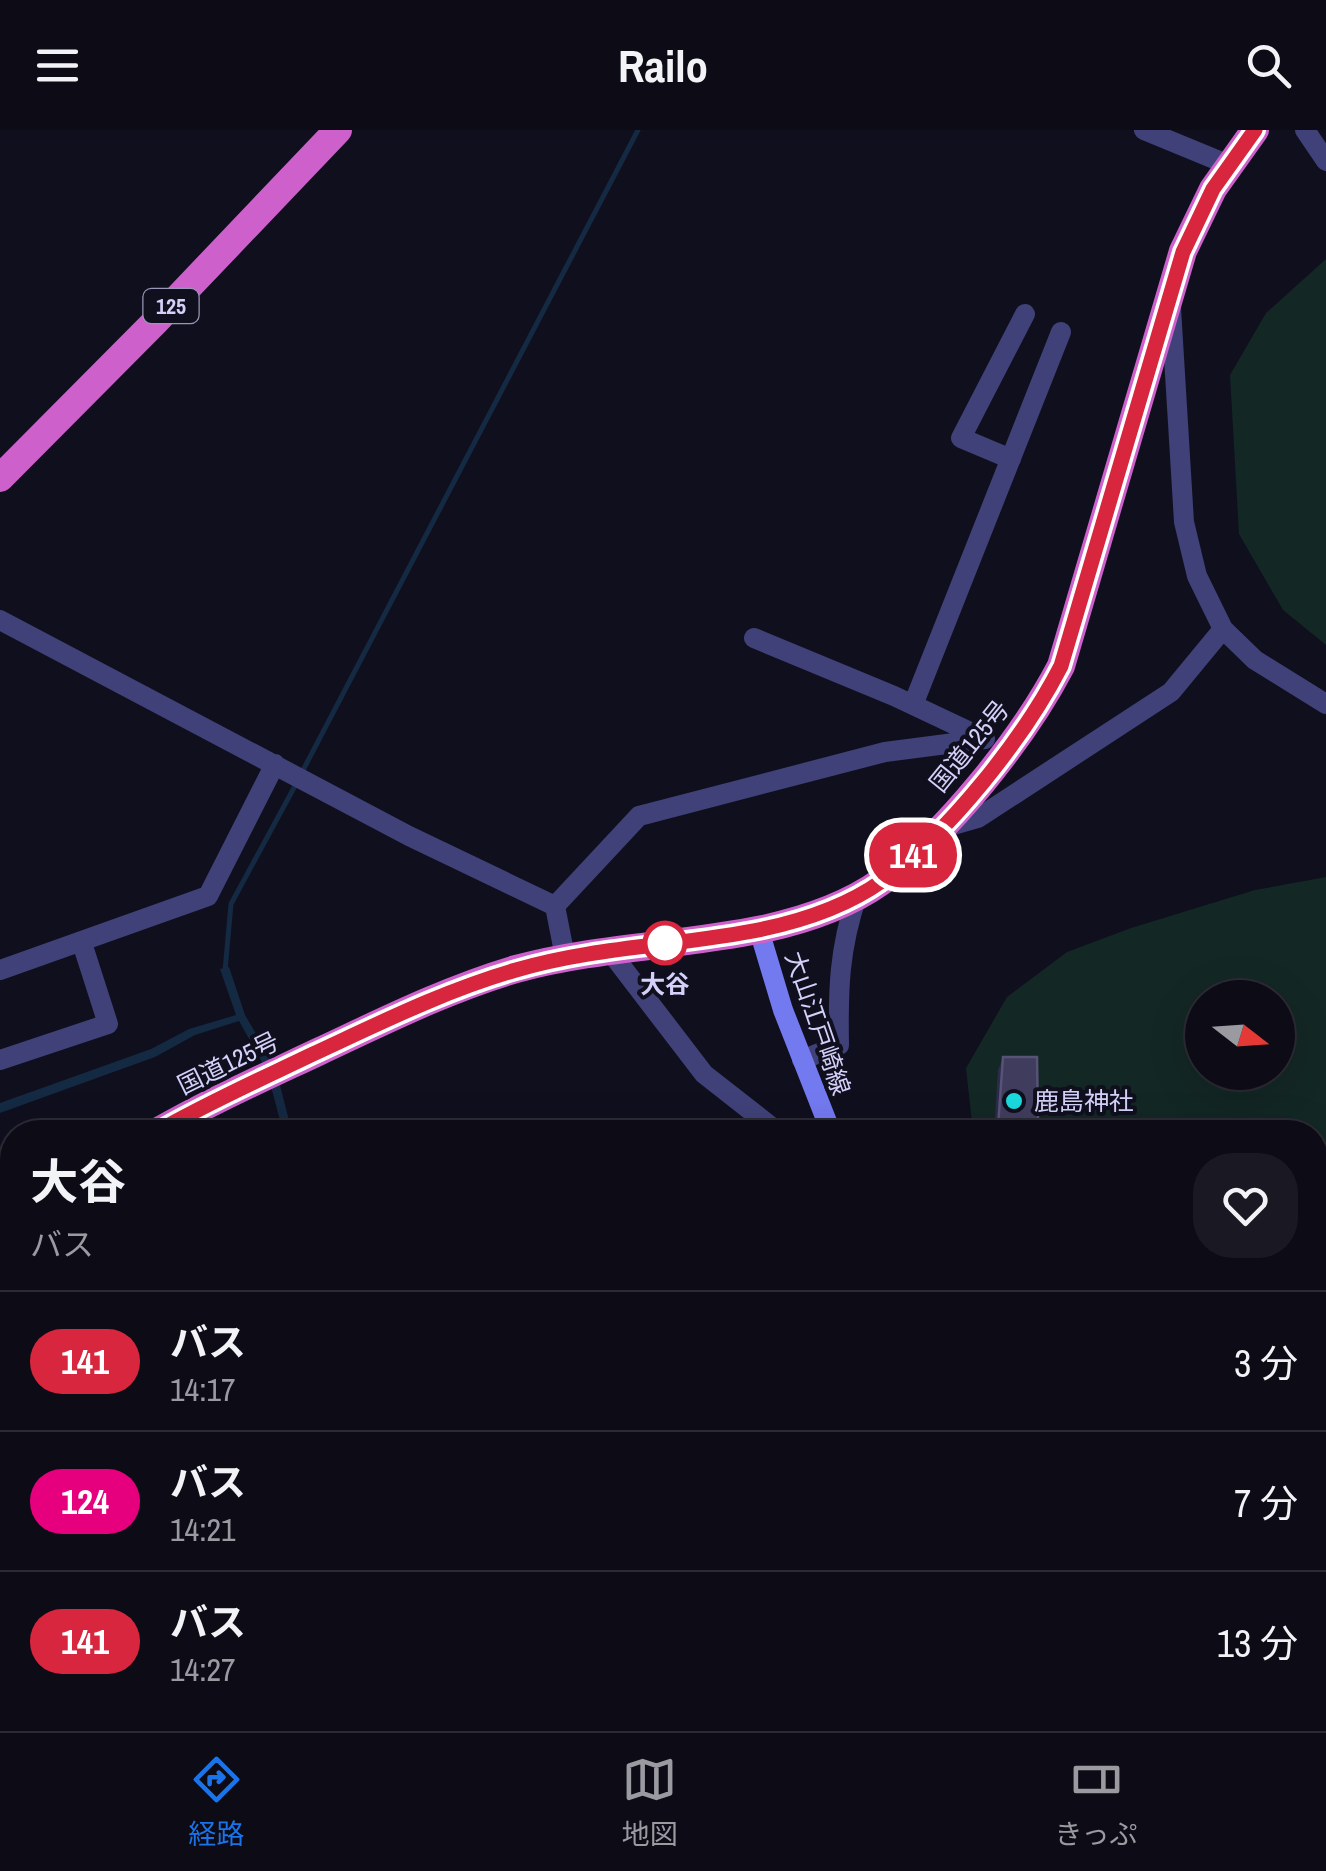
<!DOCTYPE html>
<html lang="ja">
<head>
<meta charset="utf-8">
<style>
	:root { --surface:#0c0b16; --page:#1a1923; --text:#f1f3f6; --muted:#9a9ba1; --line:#2c2b35; --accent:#1a73e8 }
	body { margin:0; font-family:"Archivo Narrow","Noto Sans JP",sans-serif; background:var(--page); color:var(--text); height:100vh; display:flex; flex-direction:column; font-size:38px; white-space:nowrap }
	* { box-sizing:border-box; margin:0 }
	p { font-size:32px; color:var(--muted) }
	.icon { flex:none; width:55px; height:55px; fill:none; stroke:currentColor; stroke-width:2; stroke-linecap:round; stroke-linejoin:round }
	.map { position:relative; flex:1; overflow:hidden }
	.sheet { position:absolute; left:0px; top:990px; width:1328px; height:612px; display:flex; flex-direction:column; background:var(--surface); border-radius:40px 40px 0 0; box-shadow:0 10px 40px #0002,0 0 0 2px var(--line) }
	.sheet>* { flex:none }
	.badge { padding:0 20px; border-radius:32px; font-size:35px; line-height:65px }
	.needle { width:65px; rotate:107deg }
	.controls { position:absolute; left:1185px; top:850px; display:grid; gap:20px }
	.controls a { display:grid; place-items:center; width:110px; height:110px; border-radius:50%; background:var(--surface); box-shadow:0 10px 40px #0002,0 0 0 2px var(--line); font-size:50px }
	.map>.badge { position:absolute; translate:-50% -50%; box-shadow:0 0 0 5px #fff }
	.round { display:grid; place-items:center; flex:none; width:105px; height:105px; border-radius:40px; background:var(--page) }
	.summary { display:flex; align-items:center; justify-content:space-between; height:170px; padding:0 30px }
	h1 { font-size:48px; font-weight:700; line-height:75px }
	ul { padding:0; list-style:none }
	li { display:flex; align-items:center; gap:30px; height:140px; padding:0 30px; border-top:2px solid var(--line) }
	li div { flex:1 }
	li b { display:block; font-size:38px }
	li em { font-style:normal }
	li .badge { min-width:110px; font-weight:700; text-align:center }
	header { display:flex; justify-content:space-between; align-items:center; height:130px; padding:0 30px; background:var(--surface); font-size:45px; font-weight:700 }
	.menu { display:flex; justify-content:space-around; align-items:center; height:140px; border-top:2px solid var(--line); background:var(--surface); font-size:28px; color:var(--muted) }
	.menu a { display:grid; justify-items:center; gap:5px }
	.menu .current { color:var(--accent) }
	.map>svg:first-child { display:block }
	.green { fill:#132725; fill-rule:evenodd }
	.water { fill:#142942 }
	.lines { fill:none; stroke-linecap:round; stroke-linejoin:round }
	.stream { stroke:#142942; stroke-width:5 }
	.minor { stroke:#3f4178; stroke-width:20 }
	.tertiary { stroke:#3f4178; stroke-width:20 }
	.secondary { stroke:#7379ef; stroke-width:20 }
	.trunk { stroke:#ce60cc; stroke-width:28 }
	.wall { fill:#2d2a4a }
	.shaded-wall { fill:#1a1731 }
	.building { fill:#3f3c5d; stroke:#565376; stroke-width:2.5 }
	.line-casing { stroke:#fff; stroke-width:22 }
	.line { stroke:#d7263d; stroke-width:15 }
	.stop-dot { fill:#fff; stroke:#d7263d; stroke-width:5 }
	.poi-dot { fill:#1ad8dd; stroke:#100f1e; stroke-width:4 }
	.labels { text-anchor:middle; stroke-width:8; stroke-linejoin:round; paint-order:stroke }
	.shield { fill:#100f1e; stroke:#9897b8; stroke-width:2.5 }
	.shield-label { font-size:22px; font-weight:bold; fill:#d3d1fa }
	.street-label { font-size:25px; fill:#d3d1fa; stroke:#100f1e }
	.stop-label { font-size:25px; font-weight:bold; fill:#d3d1fa; stroke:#100f1e }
	.poi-label { font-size:25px; fill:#d3d1fa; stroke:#100f1e; text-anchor:start }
</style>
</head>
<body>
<header><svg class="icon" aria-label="menu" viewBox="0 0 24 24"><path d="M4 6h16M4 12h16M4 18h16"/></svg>Railo<svg class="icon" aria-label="search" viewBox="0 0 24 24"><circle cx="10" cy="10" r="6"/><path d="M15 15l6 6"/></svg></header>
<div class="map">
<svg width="1326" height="1601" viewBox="0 0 1326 1601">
	<rect width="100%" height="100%" fill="#100f1e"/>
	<path class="green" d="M1326 129V515L1283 480 1239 404 1230 245 1266 183Z
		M1326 747V1601H1295L1282 1590H1315V1002H973L966 938 1007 867 1067 822 1131 798 1255 760ZM1202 868H1278V942H1202Z"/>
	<path class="water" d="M229 837 245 885 275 936 292 1002H283L267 941 239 891 195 905 155 927 0 983V973L151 919 189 899 236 885 220 839Z"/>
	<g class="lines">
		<path class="stream" d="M301 644 638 0
			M225 841 231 774 296 654
			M96 1601 100 1590"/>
		<path class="minor" d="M1144 0 1229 35
			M1171 178 1184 392 1197 446 1223 499 1255 530 1326 574
			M1011 329 961 308 1025 184
			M0 490 409 706 555 776 565 827
			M754 508 894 566 985 609
			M913 575 1061 202
			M943 698 978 688 1171 562 1223 499
			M555 776 639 686 885 622 985 609
			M609 820 704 944 778 1002
			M0 840 208 766 275 634
			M0 930 108 894 82 813
			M802 930 839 915C838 860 839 819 857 766
			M0 1239 12 1255
			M0 1298 12 1289
			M0 1362 12 1353
			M0 1498 9 1507 12 1523
			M31 1590 34 1601"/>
		<path class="tertiary" d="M1305 0 1326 31"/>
		<path class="secondary" d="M759 800 783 880 831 1002
			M1240 1590 1256 1601"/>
		<path class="trunk" d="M0 348 155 192 338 0
			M157 1002C209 972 265 947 320 921 384 891 448 859 516 839 597 817 681 816 763 799 805 790 847 776 882 751 947 704 1024 607 1061 536L1183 121 1213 59 1255 0
			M0 1113 12 1104"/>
	</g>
	<path class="wall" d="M1003 927 1033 1002H994L998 940Z"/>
	<path class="shaded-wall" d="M1038 989 1033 1002H996L998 997Z"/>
	<path class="building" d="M1003 927H1037L1038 989 998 997Z"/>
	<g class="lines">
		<defs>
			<path id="line" d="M157 1002C207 973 261 949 313 924 380 893 446 860 516 840 597 816 681 816 763 799 805 790 847 776 882 751 948 704 1024 608 1061 536L1183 122 1213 59 1255 0"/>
		</defs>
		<use href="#line" class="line-casing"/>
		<use href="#line" class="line"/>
	</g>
	<circle class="stop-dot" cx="665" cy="813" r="20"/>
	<circle class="poi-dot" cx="1014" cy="971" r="10"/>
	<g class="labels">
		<rect class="shield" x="143.5" y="159" width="55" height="34" rx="8"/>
		<g class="shield-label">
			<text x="171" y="184">125</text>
		</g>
		<g class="street-label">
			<text transform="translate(969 616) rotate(-51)" y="9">国道125号</text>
			<text transform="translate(818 893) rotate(71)" y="9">大山江戸崎線</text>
			<text transform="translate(228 933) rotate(-26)" y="9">国道125号</text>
		</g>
		<g class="stop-label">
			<text x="665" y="863">大谷</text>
		</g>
		<g class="poi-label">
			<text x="1034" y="980">鹿島神社</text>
		</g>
	</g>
</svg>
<div class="controls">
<a><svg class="needle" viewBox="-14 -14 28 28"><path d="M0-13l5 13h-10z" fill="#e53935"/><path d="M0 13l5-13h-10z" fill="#9a9ba1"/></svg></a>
</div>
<b class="badge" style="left:913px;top:725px;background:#d7263d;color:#fff">141</b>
<section class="sheet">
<div class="summary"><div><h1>大谷</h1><p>バス</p></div><a class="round"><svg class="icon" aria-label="heart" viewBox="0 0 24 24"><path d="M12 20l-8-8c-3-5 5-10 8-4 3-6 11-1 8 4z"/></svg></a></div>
<ul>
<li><span class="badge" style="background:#d7263d;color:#fff">141</span><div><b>バス</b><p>14:17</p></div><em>3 分</em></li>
<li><span class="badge" style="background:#e6007e;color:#fff">124</span><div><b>バス</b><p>14:21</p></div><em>7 分</em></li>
<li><span class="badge" style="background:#d7263d;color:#fff">141</span><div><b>バス</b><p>14:27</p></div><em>13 分</em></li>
</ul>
</section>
</div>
<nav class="menu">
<a class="current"><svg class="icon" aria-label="directions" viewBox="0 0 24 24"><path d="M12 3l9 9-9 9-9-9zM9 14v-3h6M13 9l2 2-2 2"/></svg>経路</a>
<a><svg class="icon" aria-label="map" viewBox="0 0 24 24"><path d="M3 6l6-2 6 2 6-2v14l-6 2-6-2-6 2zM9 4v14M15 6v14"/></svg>地図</a>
<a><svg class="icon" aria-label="tickets" viewBox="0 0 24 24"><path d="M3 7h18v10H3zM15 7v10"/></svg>きっぷ</a>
</nav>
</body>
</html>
